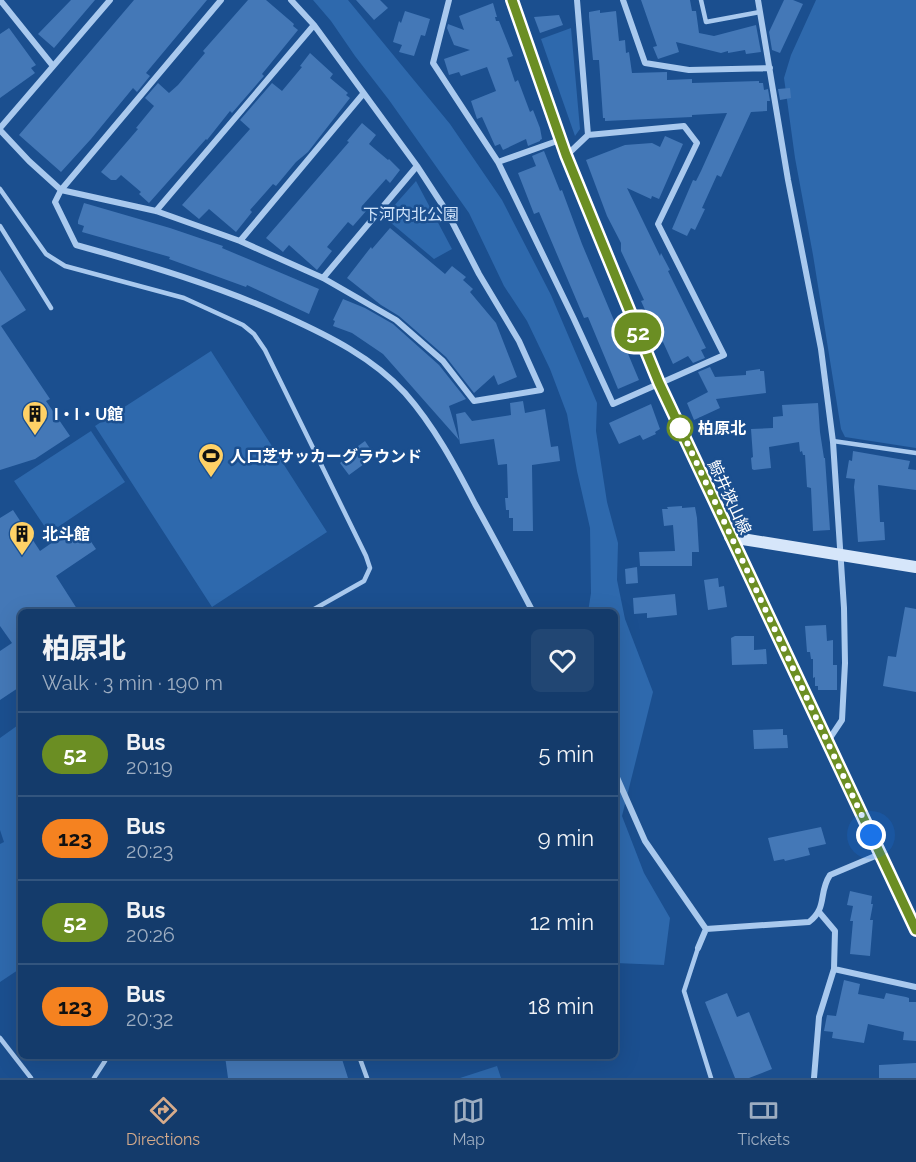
<!DOCTYPE html>
<html lang="en">
<head>
<meta charset="utf-8">
<style>
	:root { --surface:#143b6b; --page:#214673; --text:#f1f3f6; --muted:#9dadc1; --line:#33557e; --accent:#d6ab8b }
	body { margin:0; font-family:Raleway,"Noto Sans JP",sans-serif; background:var(--page); color:var(--text); height:100vh; display:flex; flex-direction:column; font-size:22px; white-space:nowrap }
	* { box-sizing:border-box; margin:0 }
	p { font-size:20px; color:var(--muted) }
	.icon { flex:none; width:33px; height:33px; fill:none; stroke:currentColor; stroke-width:2; stroke-linecap:round; stroke-linejoin:round }
	.map { position:relative; flex:1; overflow:hidden }
	.sheet { position:absolute; left:18px; top:609px; width:600px; height:450px; display:flex; flex-direction:column; background:var(--surface); border-radius:9px; box-shadow:0 6px 24px #0002,0 0 0 2px var(--line) }
	.sheet>* { flex:none }
	.badge { padding:0 12px; border-radius:20px; font-size:21px; line-height:39px }
	.you { position:absolute; width:30px; height:30px; margin:-15px; border:4px solid #fff; border-radius:50%; background:#1a73e8; box-shadow:0 0 0 9px #1a73e833 }
	.map>.badge { position:absolute; translate:-50% -50%; box-shadow:0 0 0 3px #fff }
	.round { display:grid; place-items:center; flex:none; width:63px; height:63px; border-radius:9px; background:var(--page) }
	.headline { display:flex; align-items:center; justify-content:space-between; height:102px; padding:0 24px }
	h1 { font-size:28px; font-weight:800; line-height:45px }
	ul { padding:0; list-style:none }
	li { display:flex; align-items:center; gap:18px; height:84px; padding:0 24px; border-top:2px solid var(--line) }
	li div { flex:1 }
	li b { display:block; font-size:22px }
	li em { font-style:normal }
	li .badge { min-width:66px; font-weight:700; text-align:center }
	.tabs { display:flex; justify-content:space-around; align-items:center; height:84px; border-top:2px solid var(--line); background:var(--surface); font-size:16px; color:var(--muted) }
	.tabs a { display:grid; justify-items:center; gap:3px }
	.tabs .current { color:var(--accent) }
	.map>svg:first-child { display:block }
	.green { fill:#2e69ad }
	.building { fill:#4478b7 }
	.lines { fill:none; stroke-linecap:round; stroke-linejoin:round }
	.lane { stroke:#a9c9ee; stroke-width:4.5 }
	.street { stroke:#a9c9ee; stroke-width:6 }
	.secondary { stroke:#d6e6fa; stroke-width:12 }
	.line-casing { stroke:#fff; stroke-width:14 }
	.line { stroke:#6b8e23; stroke-width:9 }
	.walk { stroke:#fff; stroke-width:6; stroke-dasharray:0 10.8 }
	.stop-dot { fill:#fff; stroke:#6b8e23; stroke-width:3 }
	.labels { text-anchor:middle; stroke-width:5; stroke-linejoin:round; paint-order:stroke }
	.park-label { font-size:16px; fill:#cfe3fa; stroke:#1b4f8f }
	.poi-label { font-size:16px; font-weight:bold; fill:#fff; stroke:#1b4f8f; text-anchor:start }
	.stop-label { font-size:16px; font-weight:bold; fill:#fff; stroke:#1b4f8f; text-anchor:start }
	.street-label { font-size:16px; fill:#fff; stroke:#1b4f8f }
</style>
</head>
<body>
<div class="map">
<svg width="916" height="1078" viewBox="0 0 916 1078">
	<rect width="100%" height="100%" fill="#1b4f8f"/>
	<path class="green" d="M313 0H348L450 124 502 200 551 295 597 403 596 431 607 502 618 543 617 580 625 619 653 692 622 816 644 873 670 918 664 965 615 963V612H588L591 593 590 528 577 471 567 414 550 369 527 321 504 286 469 213 389 100 355 56 331 21Z
		M816 0H916V448L845 437 841 429 813 255 795 158 784 78 791 55Z
		M571 28 580 129 575 136 541 39Z
		M416 181 452 249 434 259 384 217Z
		M211 351 327 532 212 607 95 426Z
		M91 431 125 482 49 533 14 481Z
		M21 723V968L0 982V844L4 842 0 830V738Z
		M497 1066 501 1078H460Z"/>
	<path class="building" d="M71 0H95L54 48 38 34Z
		M134 0H207L146 73 150 76 137 92 133 88 91 139 61 172 19 135Z
		M248 0H266L294 24 293 26 298 30 262 74 264 76 232 113 230 111 207 140 206 139 149 203 139 194 141 192 121 175 116 180H111L101 172 138 129 136 128 154 106 145 98 158 83 169 93 178 85 205 53 203 51Z
		M356 0H380L388 8 374 20Z
		M641 0H690L692 11H696L699 33 714 36 756 25 761 52 746 54 745 50 728 53V51L721 53 676 42 679 52 658 59 653 47 657 46Z
		M784 0H793L803 4 780 53 772 50 769 32Z
		M493 3 497 17H495L496 21H499L513 56 507 58 515 82 518 80 530 112 533 110 540 128 542 139 540 140V141L528 146 526 139 503 150 500 144 495 146 482 117 477 119 471 101 496 91 487 67 461 76 459 72 449 75 444 59 470 50 454 45 447 28 448 24 464 30 459 16Z
		M600 10V13L616 11 619 41 625 40 626 53 629 52 632 73 667 72V80L692 79V83L759 81V83H763L764 90 768 89 770 101H767V111L751 112 721 177 717 175 702 208 705 209 695 230 691 228 687 236 672 229 693 180 696 181 701 171 727 113 692 115V117L605 121V118H603L599 60H593L589 17V12Z
		M405 11 430 19 425 36 421 35 414 56 399 52 402 45 393 42 399 21 401 23Z
		M559 15 563 25 540 33 534 17Z
		M9 28 36 65 31 68 35 73 0 98V34Z
		M310 53 333 74 330 78 348 93 346 95 350 98 308 152 296 162 276 186 273 184 250 210 252 212 236 232 209 209 199 219 182 205 250 129 240 120 272 83 282 91 302 67 300 66Z
		M790 88 791 98 780 100 778 89Z
		M362 123 376 135 369 144 388 160 389 159 400 170 390 183 386 179 362 206 367 210 353 226 348 222 327 247 332 251 317 270 289 245 283 252 266 238 349 142 347 141Z
		M665 136 683 144 659 199 652 196 651 199 627 188 660 256 661 253 670 270 668 271 706 348 701 350 705 358 693 363 688 356 673 364 663 342 660 343 641 301 644 300 621 251V243L607 216 586 160 625 145 652 143 660 147Z
		M544 151 560 191 562 190 582 244 639 380 618 389 588 317 584 318 539 212 534 214 518 173 536 166 532 156Z
		M84 203 170 228 223 246 222 248 319 289 309 314 247 285 246 287 169 259 170 257 82 232 84 226 78 224V221Z
		M390 228 445 274 452 266 466 277 463 280 473 289 470 292 496 323 517 377 498 385 494 375 474 393 446 357 399 316 381 305 347 278 371 247 372 249Z
		M0 270 26 310 1 326 50 399 46 401 70 436 35 459 0 470Z
		M343 299 365 308 393 324 439 365 466 399 449 406 459 440 383 354 352 333 333 326 335 321 333 320Z
		M710 367 715 377 746 375V371L760 369V371H764L766 393 716 399 720 408 694 420 687 403 708 392 698 372Z
		M523 401 525 413 545 409 551 447 558 446 560 461 532 465 533 531H513V518H509V510H506L505 498H508L507 464 498 465 494 439 460 444 456 414 465 412 472 421 511 415 510 403Z
		M818 403 820 432 824 458H825L830 530 813 531 811 488 807 487 805 455H803L802 451 800 452 799 442 769 447 771 468 754 470 752 469 751 458 753 457 751 429 773 428V417L783 416 782 405Z
		M651 404 660 429 655 432 656 434 643 440 640 435 619 444 609 423Z
		M365 441 375 456 349 475 340 463 345 459 343 457Z
		M853 451 910 461 908 469 916 470V490L878 485 880 522H884L885 540 858 542 854 487 855 479 846 478 849 460 852 461Z
		M682 506V508L695 507 697 518 699 552H692V566H640L639 552 675 551 673 525 664 526 662 509H668L667 507Z
		M13 510 40 551 79 524 96 549 56 576 79 612H21V686L0 700V651L12 643 0 626V518Z
		M637 567 638 583 626 584 625 569Z
		M718 578 719 587 724 586 727 607 708 610 704 580Z
		M675 594 677 615 647 618V613L634 614 633 598Z
		M905 607 916 609V692L883 686 888 656 896 657Z
		M826 625 827 641 833 640V665H837V690H818V686H815V677L813 678V659H811L810 652H807L805 626Z
		M735 636H754V650L766 649 767 664 732 665 731 638Z
		M783 729V735H787L788 748 754 749 753 730Z
		M821 827 826 844 808 848 810 855 785 861 784 859 774 861 768 838Z
		M850 891 872 896 871 904H873L870 920H873L870 956 850 954 853 921H850L853 906 847 905Z
		M844 980 860 984 858 994 884 999 886 993 906 997 909 998V1002H916V1041L903 1040 904 1032 868 1024 864 1043 832 1038 833 1032 824 1031 827 1015 836 1016Z
		M727 993 737 1017 749 1012 772 1069 749 1078H735L705 1002Z
		M225 1056H341L348 1078H228Z
		M916 1063V1078H879V1065Z"/>
	<g class="lines">
		<path class="lane" d="M701 0 706 22 760 12
			M0 189 46 254 65 266 184 298 243 325 254 334 265 350 366 556 370 568 364 581 309 612
			M0 226 51 308
			M833 441 916 453
			M698 948 684 991 711 1078
			M0 1038 31 1078
			M359 1056 367 1078
			M94 1078 105 1061"/>
		<path class="street" d="M0 0 53 66
			M221 0 61 190 156 211 240 241 323 278 396 320 443 361 474 401 541 390 519 341 479 274 447 212 417 166 314 25 291 0
			M449 0 433 63 498 162 573 317 613 404 724 355 658 224 697 143 684 126 588 135 567 155
			M577 0 588 135
			M623 0 645 63 689 70 770 68
			M758 0 788 180 821 349 833 442 844 608 845 663 842 720 828 741
			M0 128 110 0
			M0 130 29 161 61 190 55 202 76 245C148 265 219 286 287 317 329 336 373 358 405 393 434 426 455 465 475 504 495 540 514 576 533 612
			M498 162 560 140
			M156 211 314 25
			M240 241 363 94
			M323 278 417 166
			M615 773 645 841 706 929
			M698 948 706 929 809 922C828 907 818 893 830 875L880 854
			M834 969 916 987
			M814 1078 819 1017 834 969 835 931 819 912"/>
		<path class="secondary" d="M512 0 566 155 659 383 916 930
			M730 537 916 567"/>
	</g>
	<g class="lines">
		<defs>
			<path id="line" d="M512 0 566 155 659 383 916 930"/>
		</defs>
		<use href="#line" class="line-casing"/>
		<use href="#line" class="line"/>
		<path class="walk" d="M680 428 677 421 871 835"/>
	</g>
	<defs>
		<symbol id="building-pin" viewBox="-11 -11 22 30"><path d="M0 17L-7.5 6A9.5 9.5 0 1 1 7.5 6Z" fill="#ffd166" stroke="#1b4f8f"/><path d="M-4-6H4V6H1V3H-1V6H-4ZM-2.5-4.3h1.7v1.8h-1.7ZM.8-4.3h1.7v1.8H.8ZM-2.5-1h1.7V.8h-1.7ZM.8-1h1.7V.8H.8Z" fill="#111"/></symbol>
		<symbol id="stadium-pin" viewBox="-11 -11 22 30"><path d="M0 17L-7.5 6A9.5 9.5 0 1 1 7.5 6Z" fill="#ffd166" stroke="#1b4f8f"/><path d="M0-5a6.5 5 0 1 0 0 10a6.5 5 0 1 0 0-10ZM-3.5-1.8h7v3.6h-7Z" fill="#111"/></symbol>
	</defs>
	<g fill-rule="evenodd">
		<use href="#building-pin" x="20" y="399" width="30" height="40"/>
		<use href="#stadium-pin" x="196" y="441" width="30" height="40"/>
		<use href="#building-pin" x="7" y="519" width="30" height="40"/>
	</g>
	<circle class="stop-dot" cx="680" cy="428" r="12"/>
	<g class="labels">
		<g class="park-label">
			<text x="411" y="220">下河内北公園</text>
		</g>
		<g class="poi-label">
			<text x="54" y="420">I・I・U館</text>
			<text x="230" y="462">人口芝サッカーグラウンド</text>
			<text x="42" y="540">北斗館</text>
		</g>
		<g class="stop-label">
			<text x="698" y="434">柏原北</text>
		</g>
		<g class="street-label">
			<text transform="translate(730 497) rotate(65)" y="6">鯨井狭山線</text>
		</g>
	</g>
</svg>
<div class="you" style="left:871px;top:835px"></div>
<b class="badge" style="left:638px;top:332px;background:#6b8e23;color:#fff">52</b>
<section class="sheet">
<div class="headline"><div><h1>柏原北</h1><p>Walk · 3 min · 190 m</p></div><a class="round"><svg class="icon" aria-label="heart" viewBox="0 0 24 24"><path d="M12 20l-8-8c-3-5 5-10 8-4 3-6 11-1 8 4z"/></svg></a></div>
<ul>
<li><span class="badge" style="background:#6b8e23;color:#fff">52</span><div><b>Bus</b><p>20:19</p></div><em>5 min</em></li>
<li><span class="badge" style="background:#f58220;color:#111">123</span><div><b>Bus</b><p>20:23</p></div><em>9 min</em></li>
<li><span class="badge" style="background:#6b8e23;color:#fff">52</span><div><b>Bus</b><p>20:26</p></div><em>12 min</em></li>
<li><span class="badge" style="background:#f58220;color:#111">123</span><div><b>Bus</b><p>20:32</p></div><em>18 min</em></li>
</ul>
</section>
</div>
<nav class="tabs">
<a class="current"><svg class="icon" aria-label="directions" viewBox="0 0 24 24"><path d="M12 3l9 9-9 9-9-9zM9 14v-3h6M13 9l2 2-2 2"/></svg>Directions</a>
<a><svg class="icon" aria-label="map" viewBox="0 0 24 24"><path d="M3 6l6-2 6 2 6-2v14l-6 2-6-2-6 2zM9 4v14M15 6v14"/></svg>Map</a>
<a><svg class="icon" aria-label="tickets" viewBox="0 0 24 24"><path d="M3 7h18v10H3zM15 7v10"/></svg>Tickets</a>
</nav>
</body>
</html>
